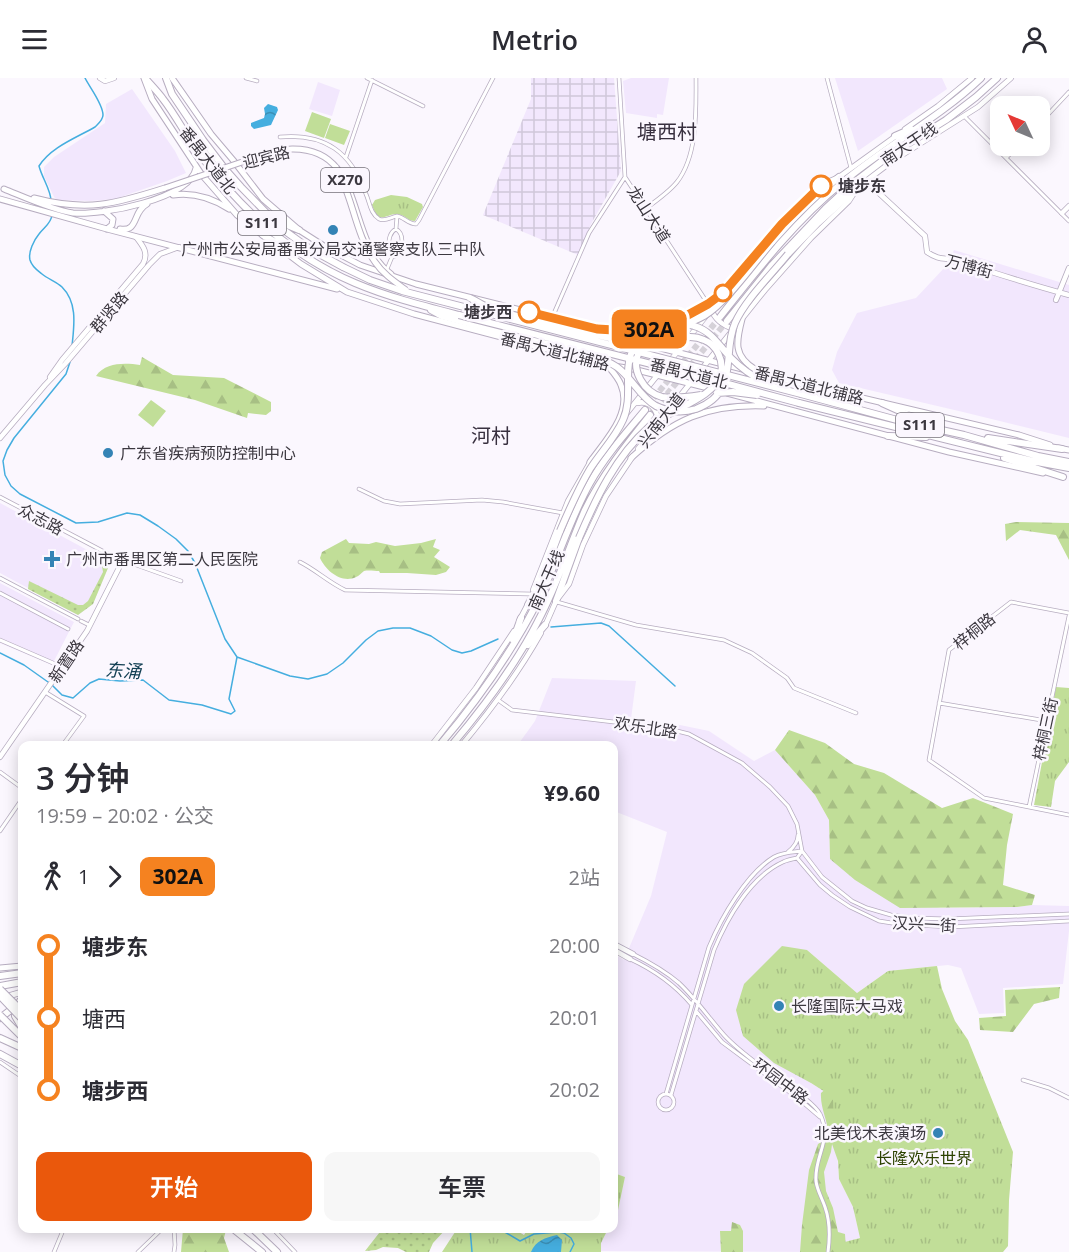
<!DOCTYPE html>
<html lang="zh">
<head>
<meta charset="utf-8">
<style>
	:root { --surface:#fff; --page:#f7f7f7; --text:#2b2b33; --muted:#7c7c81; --accent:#ea580c }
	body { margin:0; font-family:"Open Sans","Noto Sans SC",sans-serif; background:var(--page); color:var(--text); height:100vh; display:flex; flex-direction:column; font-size:22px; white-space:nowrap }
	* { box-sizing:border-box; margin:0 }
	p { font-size:20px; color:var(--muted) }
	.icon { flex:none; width:33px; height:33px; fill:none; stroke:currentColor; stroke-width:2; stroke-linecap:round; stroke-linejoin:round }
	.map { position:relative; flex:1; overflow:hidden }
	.panel { position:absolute; left:18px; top:663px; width:600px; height:492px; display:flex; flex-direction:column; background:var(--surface); border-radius:12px; box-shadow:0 3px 15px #0003 }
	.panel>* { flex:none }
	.badge { padding:0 12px; border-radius:9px; font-size:21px; line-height:39px }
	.needle { width:39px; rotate:314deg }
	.buttons { position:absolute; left:990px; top:18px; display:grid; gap:12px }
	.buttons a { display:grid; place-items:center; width:60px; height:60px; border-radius:12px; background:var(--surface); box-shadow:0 3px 15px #0003; font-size:30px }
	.map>.badge { position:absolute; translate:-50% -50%; box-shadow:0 0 0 3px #fff }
	.legs { display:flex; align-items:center; gap:9px; height:66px; padding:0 18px; font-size:20px }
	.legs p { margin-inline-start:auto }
	.headline { display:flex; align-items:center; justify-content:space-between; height:102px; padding:0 18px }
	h1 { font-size:33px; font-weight:600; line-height:45px }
	.button { display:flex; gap:12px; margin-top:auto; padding:12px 18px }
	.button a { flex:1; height:69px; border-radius:12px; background:var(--accent); color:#fff; font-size:24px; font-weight:600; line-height:69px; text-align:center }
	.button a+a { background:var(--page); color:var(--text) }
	ul { padding:0 18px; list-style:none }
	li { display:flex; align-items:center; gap:21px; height:72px; font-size:22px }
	li i { display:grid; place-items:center; width:9px; height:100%; margin:0 8px; background:currentColor }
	li i::after { content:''; width:15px; height:15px; margin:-8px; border:4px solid; border-radius:50%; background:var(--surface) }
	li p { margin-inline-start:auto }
	li:first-child i { background:linear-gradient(#0000 50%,currentColor 0) }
	li:last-child i { background:linear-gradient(currentColor 50%,#0000 0) }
	header { display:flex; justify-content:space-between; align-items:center; height:78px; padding:0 18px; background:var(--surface); font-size:27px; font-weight:600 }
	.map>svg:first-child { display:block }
	.built { fill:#f2e7fd }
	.industrial { fill:url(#industrial-grid) }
	.grass { fill:url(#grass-dots) }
	.forest { fill:url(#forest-firs) }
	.park { fill:url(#park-tufts) }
	.garden { fill:#c1de98 }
	.water { fill:url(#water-waves) }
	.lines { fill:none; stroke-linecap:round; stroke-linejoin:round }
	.stream { stroke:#45aedf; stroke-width:1.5 }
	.highway-tunnel { stroke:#d5d1d8; stroke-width:6; stroke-dasharray:6 3; stroke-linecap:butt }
	.street-casing { stroke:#b7adc0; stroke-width:4.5 }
	.secondary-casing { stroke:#b7adc0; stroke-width:6 }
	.primary-casing { stroke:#b7adc0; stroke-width:7 }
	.highway-casing { stroke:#b7adc0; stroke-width:8 }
	.street { stroke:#fff; stroke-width:3 }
	.secondary { stroke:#fff; stroke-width:4.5 }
	.primary { stroke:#fff; stroke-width:5 }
	.highway { stroke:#fff; stroke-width:6 }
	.primary-bridge-casing { stroke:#b7adc0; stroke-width:7; stroke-linecap:butt }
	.highway-bridge-casing { stroke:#b7adc0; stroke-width:8; stroke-linecap:butt }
	.primary-bridge { stroke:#fff; stroke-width:5 }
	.highway-bridge { stroke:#fff; stroke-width:6 }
	.line-1-casing { stroke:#fff; stroke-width:14 }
	.line-1 { stroke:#f58220; stroke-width:9 }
	.stop-1-dot { fill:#fff; stroke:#f58220; stroke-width:3 }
	.poi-dot { fill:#3483b5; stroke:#fbf7fe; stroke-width:2 }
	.labels { text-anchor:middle; stroke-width:5; stroke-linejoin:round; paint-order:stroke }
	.shield { fill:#fbf7fe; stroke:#757179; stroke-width:1.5 }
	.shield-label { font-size:15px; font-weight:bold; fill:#3c3840 }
	.street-label { font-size:16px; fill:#3c3840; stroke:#fbf7fe }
	.stop-label { font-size:16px; font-weight:bold; fill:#3c3840; stroke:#fbf7fe; text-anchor:start }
	.poi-label { font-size:16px; fill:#3c3840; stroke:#fbf7fe; text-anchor:start }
	.park-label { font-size:16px; fill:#2c4100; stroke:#fbf7fe }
	.water-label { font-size:18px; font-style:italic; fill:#134054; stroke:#fbf7fe }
	.quarter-label { font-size:20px; fill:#38303f; stroke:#fbf7fe }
</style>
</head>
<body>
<header><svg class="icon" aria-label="menu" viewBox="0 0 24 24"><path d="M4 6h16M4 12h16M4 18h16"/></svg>Metrio<svg class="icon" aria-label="person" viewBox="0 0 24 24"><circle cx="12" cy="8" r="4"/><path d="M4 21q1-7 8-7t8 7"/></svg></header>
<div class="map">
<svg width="1069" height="1174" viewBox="0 0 1069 1174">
	<defs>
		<pattern id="industrial-grid" width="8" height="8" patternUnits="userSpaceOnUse" patternTransform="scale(1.5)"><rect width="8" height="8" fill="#f2e7fd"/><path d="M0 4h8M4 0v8" fill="none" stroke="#d0c7da"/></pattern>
		<pattern id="grass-dots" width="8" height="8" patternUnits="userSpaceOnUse" patternTransform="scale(1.5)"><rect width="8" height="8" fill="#c1de98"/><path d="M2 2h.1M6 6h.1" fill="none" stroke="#a7bf84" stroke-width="1.8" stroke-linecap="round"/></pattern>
		<pattern id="forest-firs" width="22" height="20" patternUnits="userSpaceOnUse" patternTransform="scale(1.5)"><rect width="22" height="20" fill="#c1de98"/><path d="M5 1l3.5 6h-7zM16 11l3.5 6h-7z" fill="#a7bf84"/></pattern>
		<pattern id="park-tufts" width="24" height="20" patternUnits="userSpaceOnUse" patternTransform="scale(1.5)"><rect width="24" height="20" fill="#c1de98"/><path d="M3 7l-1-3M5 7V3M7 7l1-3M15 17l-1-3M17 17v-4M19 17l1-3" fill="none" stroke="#a7bf84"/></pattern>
		<pattern id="water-waves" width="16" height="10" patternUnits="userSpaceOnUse" patternTransform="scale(1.5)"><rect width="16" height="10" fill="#45aedf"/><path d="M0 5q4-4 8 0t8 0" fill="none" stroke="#3b8fb6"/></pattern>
	</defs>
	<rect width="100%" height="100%" fill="#fbf7fe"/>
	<path class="built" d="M631 0H669L663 37 657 36V40L626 35 623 3Z
		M835 0H942L947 11 858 73Z
		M318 4 340 12 332 38 309 31Z
		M132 11 175 73 186 95 167 103 115 121 90 123 57 122 54 119 44 98V89L54 79 105 45 106 26Z
		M954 172 1069 207V360L963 334 839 305 832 292 837 274 857 235 916 220 946 188Z
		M0 425 106 482 108 490 93 526 78 537 0 495Z
		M0 505 74 544 52 587 0 565Z
		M552 600 636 603 631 641 680 647 709 653 754 683 775 672 815 717 829 742 830 781 940 830 1017 829 1032 827 1069 828V853L1063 906 1003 910 1004 935 979 936 961 890 948 887 888 893 857 915 807 872 811 1005 833 1019 839 1101 853 1129 860 1160 837 1166 836 1174 601 1173V1165L608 1151 614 1150V1140L618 1131 625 1099 614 1095V876L624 882 651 818 667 754 614 733V668H517L535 643Z"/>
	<path class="industrial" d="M531 0H614L621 93 591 146 578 177 483 137 531 21Z"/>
	<path class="grass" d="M106 482 108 490 93 526 78 537 28 511 29 503 78 527H83L88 523 103 494 102 488Z
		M383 1150H446V1151L433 1165 429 1174H406L398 1170 383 1169 376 1172 365 1173Z"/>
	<path class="forest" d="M142 279 173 297 224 300 271 324V333L266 337 248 335 247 340 195 322 96 298C106 284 125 285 140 287Z
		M1016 444 1069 445V482L1056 457 1020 452 1006 463 1005 446Z
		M346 461 349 465 369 466 376 464 395 468 421 465 436 461 433 469 440 472 434 479 450 489 446 494 436 497 407 495H380L379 493C375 493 368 492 364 493 361 495 359 498 356 499 342 506 326 493 320 480L322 474Z
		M789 652 825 665 854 686 884 695 942 730 973 720 1013 736 1007 767 1003 807 1035 817 1032 827 1017 829 900 830 855 802 830 781 829 742 815 717 775 672Z
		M1060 909 1059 920 1034 926 1013 954 980 952 979 940 1006 938 1005 912Z
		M829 1008 839 1013 831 1074 824 1094 826 1113 833 1130 838 1154 845 1156 846 1171 839 1174H800L802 1147 809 1092 818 1066 829 1059C828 1043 820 1030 821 1015Z
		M732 1144 740 1147 743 1153V1174H721L720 1153H731Z
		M223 1150 226 1152 224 1160 229 1174H181L183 1151Z"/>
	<path class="park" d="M391 117 407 119 422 126 423 129 415 143C408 143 407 139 401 137 388 132 380 151 372 127L375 122Z
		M1056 609 1069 610V684L1055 703 1051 729 1034 727Z
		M782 868 807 872 857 915 888 893 937 888 942 911 955 943 968 962 1013 1074 1009 1122 1008 1168 1003 1174H836L837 1166 860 1160 853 1129 839 1101 838 1083 832 1066 834 1050 833 1019 811 1005 774 985 743 958 736 932 744 906Z
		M614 1095 625 1099 618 1132 614 1140Z
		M457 1151H514L524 1157 528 1151H608L601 1165V1174H442Z"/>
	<path class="garden" d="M312 34 331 41 324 60 305 53Z
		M330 46 350 53 344 67 325 60Z
		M151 322 166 333 153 349 138 337Z"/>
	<path class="water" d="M268 26 277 29 278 32 271 47 254 51 251 48V45L264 40 265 36 264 30Z
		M557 1157 562 1162 561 1174H531C536 1162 545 1160 557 1157Z"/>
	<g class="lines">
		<path class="stream" d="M51 123C51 112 42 100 39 88 51 69 76 60 95 49 98 46 103 42 103 37 103 26 90 10 85 0
			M52 137C51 146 44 149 39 156 34 162 28 174 30 182 32 189 37 192 42 196 48 201 57 204 62 209 78 225 74 248 72 268
			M70 284 66 296 14 360 7 372 3 383 5 397 11 408 20 416 76 445 98 444 127 435 140 437 158 448 176 461 188 473 195 485 225 561 237 579 290 598 308 601 327 596 343 585 366 562 378 553 393 550H410L431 558 452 572 462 575 471 573 498 561
			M551 549 601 545 609 548 675 608
			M0 575 24 587 48 604
			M52 607 62 617 73 620 90 605 99 601 120 603 143 602 169 622 202 627 231 636 235 633 229 621 237 579
			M470 1150 472 1174
			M498 1150 520 1163 534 1156 558 1154 564 1155 571 1160 574 1166 570 1174"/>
		<path class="highway-tunnel" d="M648 327 720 239
			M650 337 727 243"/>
		<defs>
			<path id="street" d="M246 0 257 3
				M367 0 423 28
				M619 0 625 99 708 226
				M827 0 851 90
				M964 38 1069 143
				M1040 45 1069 14
				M280 59C325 55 351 74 366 116 370 125 370 135 379 141 385 144 391 139 397 138
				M346 79 372 2
				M1007 79 1018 68
				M645 131C656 123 669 114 677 104 698 77 696 32 696 0
				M397 138C404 139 408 146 416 146L419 142 493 0
				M396 151 397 138
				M387 191 392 179 395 178C403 172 405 156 396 151 388 155 389 165 388 173L392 179
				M552 240 589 155 625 99
				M359 411 384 423 400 426 482 422 503 424 563 435
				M0 419 114 479 181 503
				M300 484C316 492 328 504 345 512L531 516
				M0 500 78 541
				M0 515 68 551
				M557 524 636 547 724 562 752 575 787 600 794 610 856 635
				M1069 535 1011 524 949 572 929 682 984 720 1069 737
				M81 543 89 547
				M0 562 53 585 61 590
				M45 614 84 638 62 668
				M498 622 512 632 665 650 689 656 742 685 770 709 788 728 797 746 802 773 797 780
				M939 625 1047 643
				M0 694 22 710
				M1029 729 1069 538
				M0 753 22 721
				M788 774C793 770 798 764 798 757
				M633 876C649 884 665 893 679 905 696 921 709 940 724 957 735 969 747 978 759 987 772 996 815 1024 820 1036 833 1063 814 1077 816 1103 817 1112 822 1120 825 1129 830 1143 830 1159 828 1174
				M630 881C654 892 675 907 692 927
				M696 933 722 964 799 1021 820 1039
				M0 984 22 999
				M1023 1002 1049 1010 1069 1020
				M666 1016 709 869C721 840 747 795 774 779 783 774 792 774 802 773L822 799 852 823 867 830 891 837 914 840 948 841 1069 836
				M658 1024a8 8 0 1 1 16 0a8 8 0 1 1-16 0Z
				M671 1017 714 872C727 841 750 799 783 784 787 782 792 781 797 780L820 807 832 817 850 829 879 843 898 846 951 849 1069 843
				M272 1150 295 1174
				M54 1174 64 1150
				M138 1174 163 1150
				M174 1174 175 1167 174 1150"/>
			<path id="secondary" d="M100 0 105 3 114 0
				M905 51 938 28 972 0
				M866 103 925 158 927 174C940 183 945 179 958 183 994 195 1032 207 1069 217
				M1062 135 1069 128
				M726 212 782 146 805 122 823 106 839 99 896 58
				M1056 222 1069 190
				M711 231C715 242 724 248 734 251
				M670 283 706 238
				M50 299 62 282 143 186C149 175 143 168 136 159
				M637 325C649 322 658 331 658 344
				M668 333 765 212 811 160 849 123 858 109 891 84 978 29 1011 0
				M626 336 664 289
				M0 360 45 307 65 286 149 187 160 176 179 169
				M638 371 661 342
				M533 512 568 423 592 381
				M519 543 528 526
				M545 548 556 523 569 506 583 467 606 418 633 378
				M431 668 476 610 514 553
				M461 668C491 632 518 596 541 555
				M0 679 87 553 123 482
				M614 866 633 876
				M614 872 630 881"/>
			<path id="primary" d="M144 0 152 21 202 97 237 137 265 159
				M172 0 211 56 233 82 263 121 299 152 324 168 360 187 416 206 597 251 636 263
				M248 82C262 78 277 71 292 71 367 70 345 163 391 196
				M4 111C24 119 52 132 73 135 100 138 191 121 196 90
				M173 117C193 114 212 120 229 131
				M34 120C87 134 115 126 165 110
				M0 121 107 151 337 211
				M104 133 113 141 112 147 107 151
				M120 151C139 154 132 134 147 126
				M272 164 301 186 347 214 414 236 607 287 633 291 712 311
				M742 241C736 264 733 278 756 292
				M667 245 686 238
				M632 253 644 252 658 248
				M645 266 765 297 1019 357 1050 367
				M727 315 949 374 1043 395
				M1058 370 1069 372
				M631 380C672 342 707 326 764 328
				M590 384C605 363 633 335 621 307 618 299 612 293 607 287
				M0 890 22 888
				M5 919 22 914"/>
			<path id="highway" d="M145 0C151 7 158 14 163 21 177 39 187 60 201 78 241 131 293 179 355 205 388 219 424 228 459 237
				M166 0 172 16 203 62 225 91 241 109 281 150 310 171 343 189
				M895 58 911 51
				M891 84 900 73
				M275 140 280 144 299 152
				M263 157 293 174
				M772 164 806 127 839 99
				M788 176 818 145 858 109
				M431 232 442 238 501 254 513 263
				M720 239C758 191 795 143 843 104 887 67 939 40 981 0
				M727 243 772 187 825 131 852 106 890 77 946 42 976 19 997 0
				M507 256 530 262
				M801 316 901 343 964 357 1038 378 1069 384
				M799 325 1037 384 1069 390
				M882 325 931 347
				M888 358 926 359
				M988 360 1062 371
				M1004 380 1063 399
				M556 523 579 460
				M528 527 543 498 560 453
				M513 562 521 540
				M528 567 545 547
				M439 668C478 622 512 574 539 521 558 483 569 442 590 405 605 378 626 355 645 332
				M451 668C484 629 515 588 538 543 557 508 569 469 585 432 602 397 626 367 650 337
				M0 898 22 895
				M0 908 22 904
				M20 923 15 938 22 950
				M0 940 16 928
				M0 960 22 970
				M0 976 22 988
				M232 1150 262 1174
				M252 1150 277 1174"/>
		</defs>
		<use href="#street" class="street-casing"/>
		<use href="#secondary" class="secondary-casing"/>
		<use href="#primary" class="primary-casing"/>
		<use href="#highway" class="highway-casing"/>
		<use href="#street" class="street"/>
		<use href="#secondary" class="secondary"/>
		<use href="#primary" class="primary"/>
		<use href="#highway" class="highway"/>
		<defs>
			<path id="primary-bridge" d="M336 89C353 119 355 156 375 184 383 196 395 204 406 212
				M165 110 248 82"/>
			<path id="highway-bridge" d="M343 189 370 202 402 213 801 316
				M470 220C477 223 483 228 490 230 506 236 523 239 539 243 558 248 577 253 597 257 610 260 624 265 637 265 644 265 652 266 660 264 674 262 690 255 704 262 717 267 724 283 721 296 714 321 669 331 649 349 616 378 596 420 579 460
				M459 237 706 300 799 325
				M600 255C626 255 640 249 664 242 691 233 706 231 728 212
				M530 262C555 268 597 275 617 289 632 300 640 319 656 328 669 334 683 335 696 331 741 314 721 277 735 245 745 222 772 196 788 176
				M717 315 733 314 757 317
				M701 317C688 319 675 321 662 319 644 314 630 292 639 274 642 268 647 264 652 260 669 252 688 247 704 238 727 224 754 185 772 164
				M560 453C569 432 578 411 590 391 600 375 615 360 623 342 638 309 610 271 658 250 669 246 682 244 694 248 712 253 719 268 731 280 741 290 752 298 764 304
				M0 911 22 933
				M0 918 22 941
				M0 937 22 959"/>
		</defs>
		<use href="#primary-bridge" class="primary-bridge-casing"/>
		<use href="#highway-bridge" class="highway-bridge-casing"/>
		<use href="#primary-bridge" class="primary-bridge"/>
		<use href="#highway-bridge" class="highway-bridge"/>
	</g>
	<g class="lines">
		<defs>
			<path id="line-1" d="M529 234 597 251 631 253 650 251 686 238 708 226 724 214 782 146 821 108"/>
		</defs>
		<use href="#line-1" class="line-1-casing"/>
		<use href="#line-1" class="line-1"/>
	</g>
	<g class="stop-1-dot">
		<circle cx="821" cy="108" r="10"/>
		<circle cx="723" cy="215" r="8"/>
		<circle cx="529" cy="234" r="10"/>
	</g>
	<g class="poi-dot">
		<circle cx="333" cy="152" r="6"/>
		<circle cx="108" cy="375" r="6"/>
		<path d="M49 472h6v6h6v6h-6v6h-6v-6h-6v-6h6z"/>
		<circle cx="779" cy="928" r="6"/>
		<circle cx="938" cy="1055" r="6"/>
	</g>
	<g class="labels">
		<g class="shield">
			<rect x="321" y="90" width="48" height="24" rx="4.5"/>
			<rect x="238" y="133" width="48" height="24" rx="4.5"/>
			<rect x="896" y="335" width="48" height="24" rx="4.5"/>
		</g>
		<g class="shield-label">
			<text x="345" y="107">X270</text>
			<text x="262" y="150">S111</text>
			<text x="920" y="352">S111</text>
		</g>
		<g class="street-label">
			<text transform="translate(909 66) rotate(-34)" y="6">南大干线</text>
			<text transform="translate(266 79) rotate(-14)" y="6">迎宾路</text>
			<text transform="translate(208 82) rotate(52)" y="6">番禺大道北</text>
			<text transform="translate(649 136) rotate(57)" y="6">龙山大道</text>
			<text transform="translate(969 188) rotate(15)" y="6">万博街</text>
			<text transform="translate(109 234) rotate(-50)" y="6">群贤路</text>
			<text transform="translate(555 273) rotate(14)" y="6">番禺大道北辅路</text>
			<text transform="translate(689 295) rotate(14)" y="6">番禺大道北</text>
			<text transform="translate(809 307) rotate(14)" y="6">番禺大道北铺路</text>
			<text transform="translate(661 342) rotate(-52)" y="6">兴南大道</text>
			<text transform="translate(41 441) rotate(28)" y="6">众志路</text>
			<text transform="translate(546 502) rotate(-66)" y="6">南大干线</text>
			<text transform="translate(974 553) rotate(-39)" y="6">梓桐路</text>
			<text transform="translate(66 583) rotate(-56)" y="6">新置路</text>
			<text transform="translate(646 649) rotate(9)" y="6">欢乐北路</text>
			<text transform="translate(1045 651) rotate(-78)" y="6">梓桐三街</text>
			<text transform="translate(924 846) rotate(3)" y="6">汉兴一街</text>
			<text transform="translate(781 1003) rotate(37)" y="6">环园中路</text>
		</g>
		<g class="stop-label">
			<text x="838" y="114">塘步东</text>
			<text x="512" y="240" text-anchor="end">塘步西</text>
		</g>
		<g class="poi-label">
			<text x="333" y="177" text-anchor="middle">广州市公安局番禺分局交通警察支队三中队</text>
			<text x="120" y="381">广东省疾病预防控制中心</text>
			<text x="66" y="487">广州市番禺区第二人民医院</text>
			<text x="791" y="934">长隆国际大马戏</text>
			<text x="926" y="1061" text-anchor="end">北美伐木表演场</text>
		</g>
		<g class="park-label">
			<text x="924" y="1086">长隆欢乐世界</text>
		</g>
		<g class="water-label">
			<text transform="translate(123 593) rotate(3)" y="6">东涌</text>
		</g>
		<g class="quarter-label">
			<text x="667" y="61">塘西村</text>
			<text x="491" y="365">河村</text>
		</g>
	</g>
</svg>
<div class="buttons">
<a><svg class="needle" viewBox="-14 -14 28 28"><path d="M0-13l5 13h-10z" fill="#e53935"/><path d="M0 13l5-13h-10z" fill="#7c7c81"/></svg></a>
</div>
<b class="badge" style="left:649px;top:251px;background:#f58220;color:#111">302A</b>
<section class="panel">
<div class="headline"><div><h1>3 分钟</h1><p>19:59 – 20:02 · 公交</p></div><b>¥9.60</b></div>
<div class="legs"><svg class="icon" aria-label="walk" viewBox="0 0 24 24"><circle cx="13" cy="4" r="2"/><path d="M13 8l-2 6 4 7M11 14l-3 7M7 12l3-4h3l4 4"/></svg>1<svg class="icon" aria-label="forward" viewBox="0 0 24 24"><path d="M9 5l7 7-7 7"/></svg><b class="badge" style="background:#f58220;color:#111">302A</b><p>2站</p></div>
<ul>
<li><i style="color:#f58220"></i><b>塘步东</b><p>20:00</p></li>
<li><i style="color:#f58220"></i><span>塘西</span><p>20:01</p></li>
<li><i style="color:#f58220"></i><b>塘步西</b><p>20:02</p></li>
</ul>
<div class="button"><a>开始</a><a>车票</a></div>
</section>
</div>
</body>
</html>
